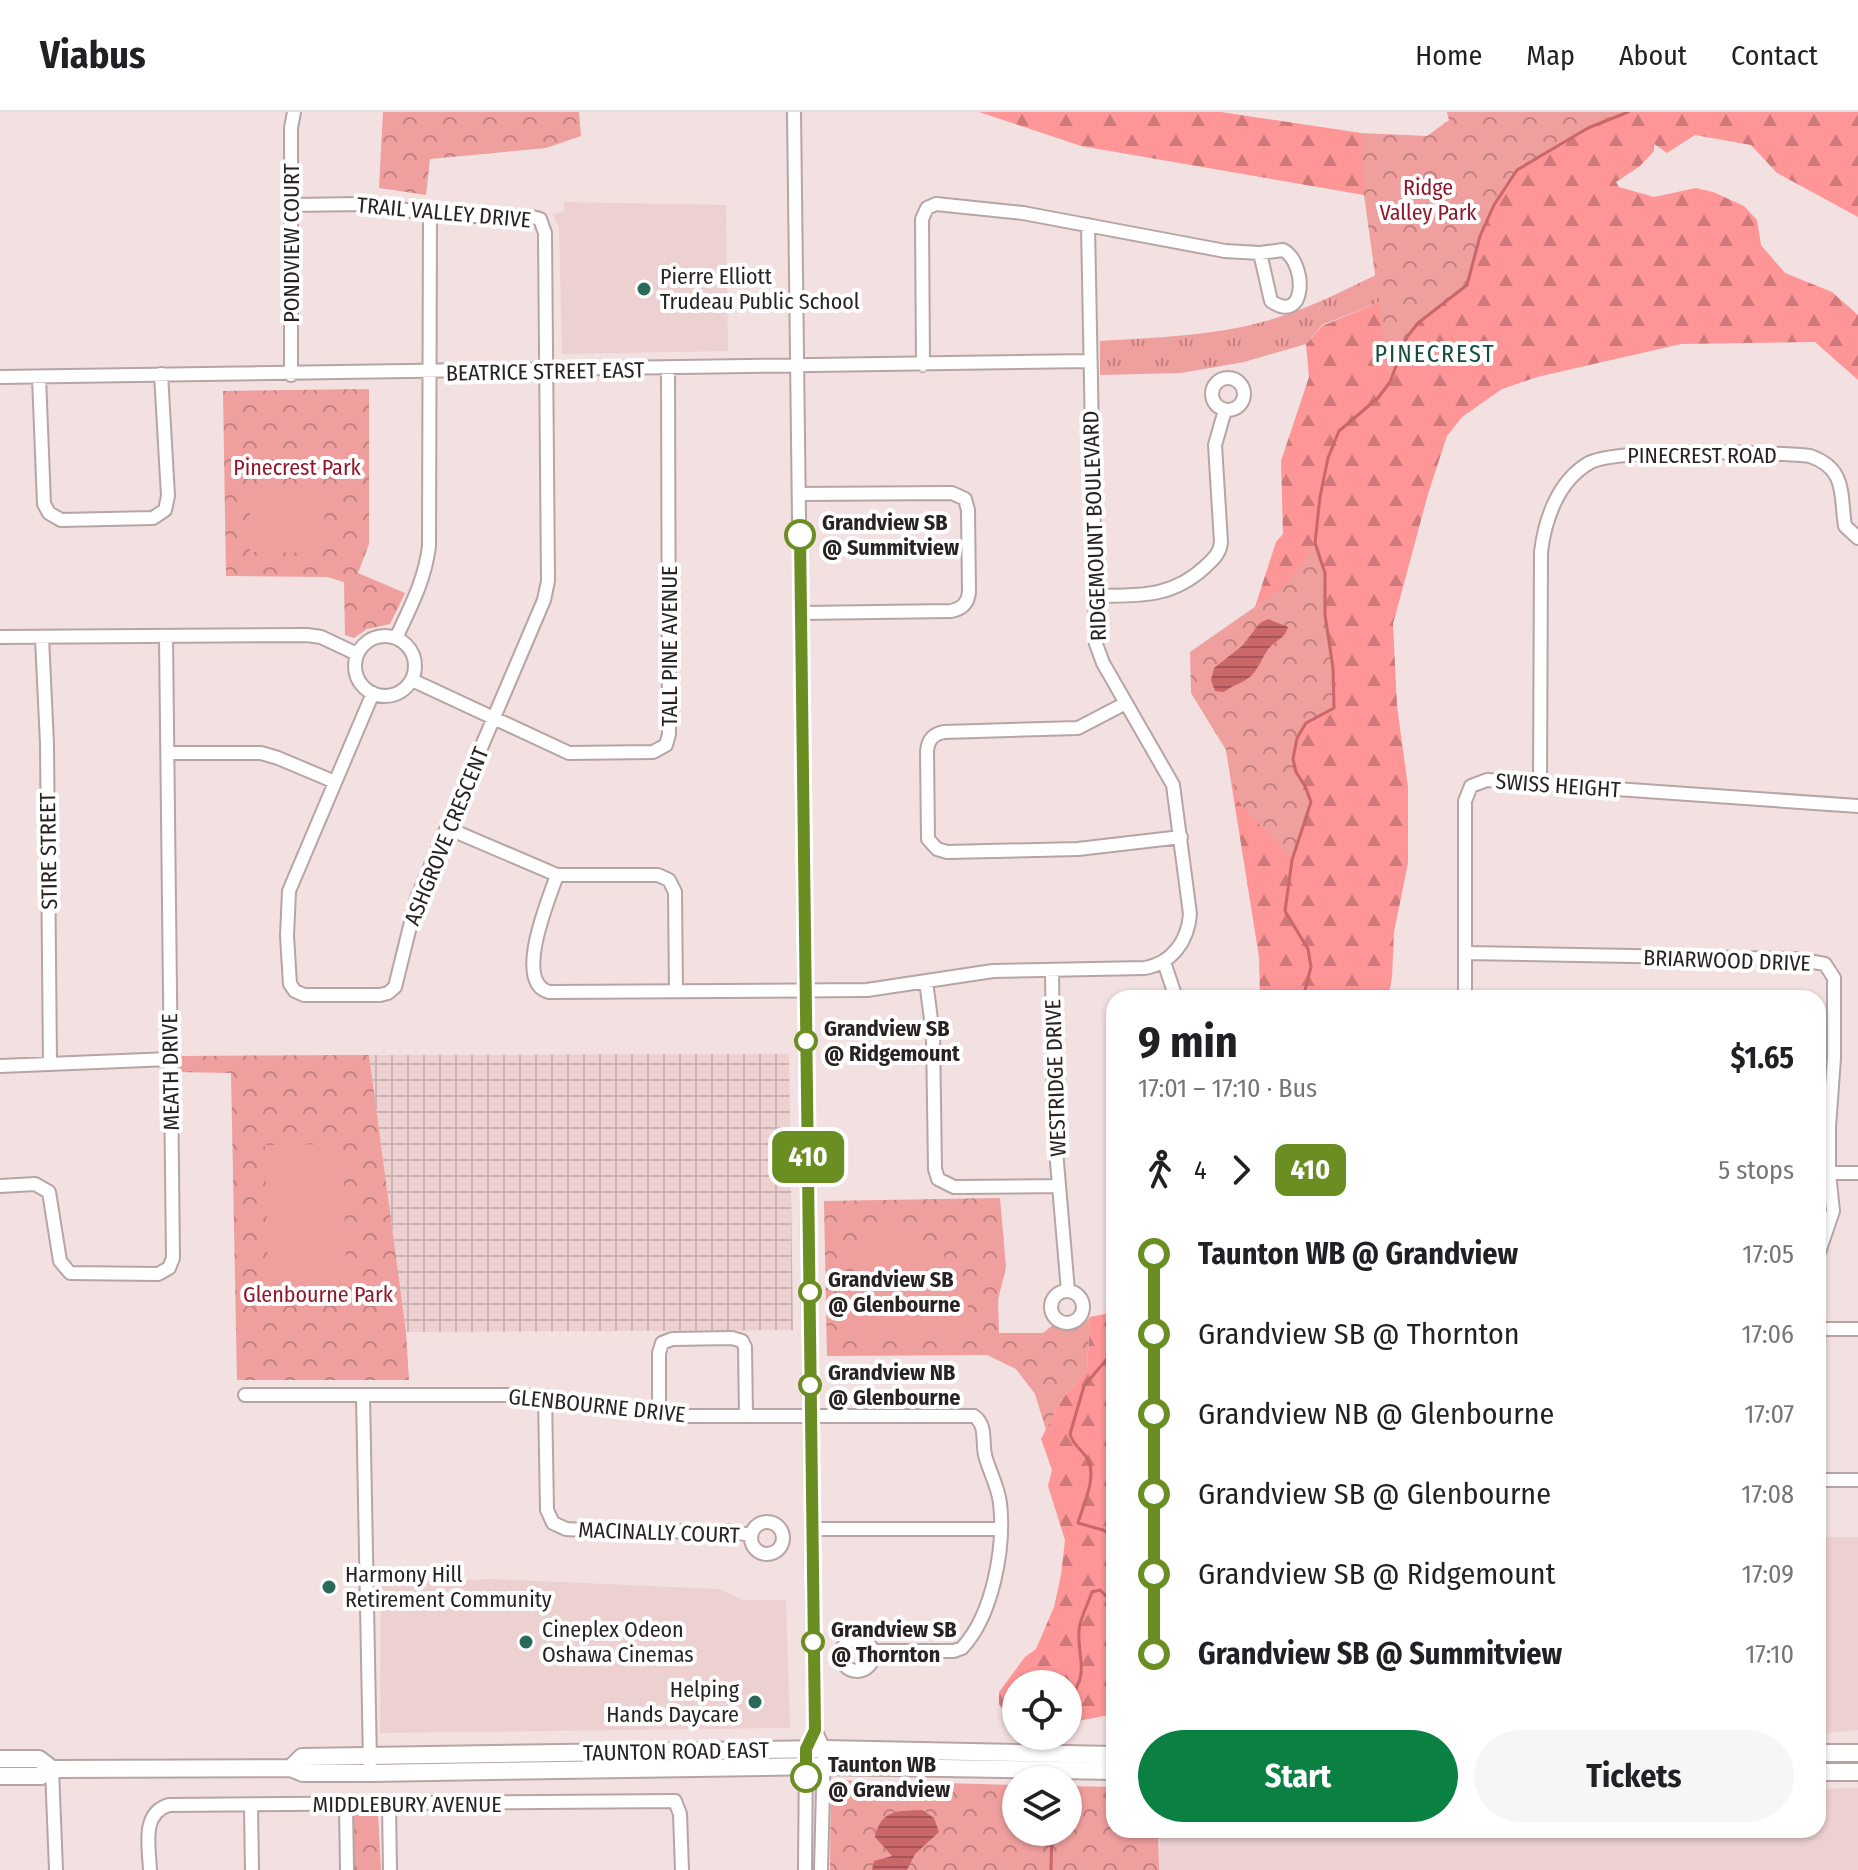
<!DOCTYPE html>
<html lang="en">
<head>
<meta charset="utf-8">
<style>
	:root { --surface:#fff; --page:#f6f6f6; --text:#202124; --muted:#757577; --line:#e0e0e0; --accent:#0b8043 }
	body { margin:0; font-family:"Fira Sans Condensed",sans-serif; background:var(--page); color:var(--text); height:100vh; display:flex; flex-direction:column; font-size:30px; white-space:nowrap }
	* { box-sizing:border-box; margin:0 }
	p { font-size:26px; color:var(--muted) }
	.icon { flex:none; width:44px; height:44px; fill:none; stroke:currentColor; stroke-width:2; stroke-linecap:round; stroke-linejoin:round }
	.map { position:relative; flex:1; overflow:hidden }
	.details { position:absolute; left:1106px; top:878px; width:720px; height:848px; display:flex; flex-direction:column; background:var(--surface); border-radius:24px; box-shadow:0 2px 6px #0004 }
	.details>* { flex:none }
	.badge { padding:0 16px; border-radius:12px; font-size:28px; line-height:52px }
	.controls { position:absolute; left:1002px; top:1558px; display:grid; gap:16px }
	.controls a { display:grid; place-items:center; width:80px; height:80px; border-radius:50%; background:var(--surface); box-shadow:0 2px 6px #0004; font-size:40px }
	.map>.badge { position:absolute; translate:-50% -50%; box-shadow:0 0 0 4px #fff }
	.legs { display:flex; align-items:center; gap:12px; height:88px; padding:0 32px; font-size:26px }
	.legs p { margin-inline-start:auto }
	.overview { display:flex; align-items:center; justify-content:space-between; height:136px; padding:0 32px }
	h1 { font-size:44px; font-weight:700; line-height:60px }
	.primary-button { display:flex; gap:16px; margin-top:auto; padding:16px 32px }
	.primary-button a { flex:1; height:92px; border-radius:48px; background:var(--accent); color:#fff; font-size:32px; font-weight:700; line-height:92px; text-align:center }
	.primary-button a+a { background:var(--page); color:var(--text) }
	ul { padding:0 32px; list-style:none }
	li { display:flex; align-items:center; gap:28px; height:80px; font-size:30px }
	li i { display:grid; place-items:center; width:12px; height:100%; margin:0 10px; background:currentColor }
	li i::after { content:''; width:20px; height:20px; margin:-10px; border:6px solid; border-radius:50%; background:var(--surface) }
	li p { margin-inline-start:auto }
	li:first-child i { background:linear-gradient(#0000 50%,currentColor 0) }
	li:last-child i { background:linear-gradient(currentColor 50%,#0000 0) }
	header { display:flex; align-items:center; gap:48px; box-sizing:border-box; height:112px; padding:0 40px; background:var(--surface); border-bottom:2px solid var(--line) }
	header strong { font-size:38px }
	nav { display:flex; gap:44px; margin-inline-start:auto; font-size:28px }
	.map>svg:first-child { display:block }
	.built { fill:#ecd1d0 }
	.industrial { fill:url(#industrial-grid) }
	.grass { fill:url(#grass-tufts) }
	.forest { fill:url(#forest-firs) }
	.park { fill:url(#park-crowns) }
	.pitch { fill:#ef9f9e }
	.water { fill:url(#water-rules) }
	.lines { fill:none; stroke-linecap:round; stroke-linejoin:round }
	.stream { stroke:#ca6769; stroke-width:3 }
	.minor-casing { stroke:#b7a5a5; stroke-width:16 }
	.major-casing { stroke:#b7a5a5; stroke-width:20 }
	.minor { stroke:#fff; stroke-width:12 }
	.major { stroke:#fff; stroke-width:16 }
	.line-1-casing { stroke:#fff; stroke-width:18 }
	.line-1 { stroke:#6b8e23; stroke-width:12 }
	.poi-dot { fill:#2a6a59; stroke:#fff; stroke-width:3 }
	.stop-1-dot { fill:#fff; stroke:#6b8e23; stroke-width:4 }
	.labels { text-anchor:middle; stroke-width:8; stroke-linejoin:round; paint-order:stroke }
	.park-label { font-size:22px; fill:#911629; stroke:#fff }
	.street-label { font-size:22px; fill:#292222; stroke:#fff }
	.poi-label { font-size:22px; fill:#292222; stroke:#fff; text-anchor:start }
	.stop-label { font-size:22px; font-weight:bold; fill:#292222; stroke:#fff; text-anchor:start }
	.neighbourhood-label { font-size:24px; letter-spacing:2px; fill:#184c3f; stroke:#fff }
</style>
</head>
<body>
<header>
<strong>Viabus</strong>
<nav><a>Home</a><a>Map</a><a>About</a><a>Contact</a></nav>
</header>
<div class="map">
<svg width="1858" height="1758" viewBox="0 0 1858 1758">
	<defs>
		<pattern id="industrial-grid" width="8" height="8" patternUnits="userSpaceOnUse" patternTransform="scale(2)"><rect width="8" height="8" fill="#ecd1d0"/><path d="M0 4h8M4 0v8" fill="none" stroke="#cab3b2"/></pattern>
		<pattern id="grass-tufts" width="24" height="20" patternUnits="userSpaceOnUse" patternTransform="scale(2)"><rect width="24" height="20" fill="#ef9f9e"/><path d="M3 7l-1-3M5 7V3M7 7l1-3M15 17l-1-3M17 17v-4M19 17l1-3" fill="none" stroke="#c28180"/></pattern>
		<pattern id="forest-firs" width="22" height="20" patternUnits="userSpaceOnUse" patternTransform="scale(2)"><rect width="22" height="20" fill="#fe9596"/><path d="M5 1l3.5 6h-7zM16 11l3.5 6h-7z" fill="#ce797a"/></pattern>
		<pattern id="park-crowns" width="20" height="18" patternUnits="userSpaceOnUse" patternTransform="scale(2)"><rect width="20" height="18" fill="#ef9f9e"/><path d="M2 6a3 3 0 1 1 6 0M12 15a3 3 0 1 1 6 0" fill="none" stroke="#c28180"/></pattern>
		<pattern id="water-rules" width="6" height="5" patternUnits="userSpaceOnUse" patternTransform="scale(2)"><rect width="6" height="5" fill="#ca6769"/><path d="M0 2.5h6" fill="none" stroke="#a45456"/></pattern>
	</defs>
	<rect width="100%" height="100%" fill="#f3e0e0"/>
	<path class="built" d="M564 90 726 93 728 239 562 242 559 115 553 103 564 99Z
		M1818 1425H1858V1618L1818 1622Z
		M490 1467 719 1477 743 1488H786L790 1616 380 1621 381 1472Z
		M1858 1676V1758H1159L1160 1718H1818V1677Z"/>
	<path class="industrial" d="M789 942 793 1218 406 1220 369 943Z"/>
	<path class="grass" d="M1376 163 1380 190 1322 213 1306 232 1244 250 1181 261 1100 263V229C1160 225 1221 224 1279 205 1312 195 1344 178 1376 163Z"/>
	<path class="forest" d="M979 0H1221L1361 21 1400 43 1536 0H1858V105L1777 61 1751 33 1695 23 1667 41 1654 32V39L1640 54 1616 70 1619 75 1654 85 1696 76 1713 80 1744 94 1757 108 1761 133 1785 161 1832 180 1858 203V268L1815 230 1681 232 1537 265 1502 277 1462 305 1447 324 1428 382 1393 512 1397 594 1408 675V751L1394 820 1392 865 1388 886H1260L1259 845 1226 638 1254 498 1276 430 1283 422 1281 349 1309 265 1306 232 1322 214 1380 190 1375 75 1364 83 1081 34Z
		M1114 1200V1602L1068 1611V1572H1016V1608L1006 1604 999 1592V1580L1025 1545 1036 1537 1054 1495 1061 1463 1065 1428 1048 1374 1052 1358 1041 1327 1061 1288 1087 1258 1090 1205Z"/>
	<path class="park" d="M383 0H579L581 24 546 36 430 47 426 83 379 76Z
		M1447 0H1628L1588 16 1517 58 1494 93 1480 124 1467 173 1419 211 1407 225 1390 270 1364 83 1361 21 1427 24 1449 8Z
		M369 277V432L358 461 405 481 390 512 367 517 354 526 345 523 344 470 327 465 226 464 223 279Z
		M1315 431 1325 461V503L1333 556 1334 596 1306 611 1297 626 1293 647 1296 660 1305 674 1311 690 1292 748 1236 687 1226 638 1191 581 1190 540 1285 474Z
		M369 943 406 1220 409 1268H237L231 961 176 960V944Z
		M1000 1086 1006 1155 998 1188 999 1221H1043L1054 1212C1069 1221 1080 1218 1090 1205L1087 1258 1061 1288 1046 1318 1035 1282 1016 1257 987 1243 827 1244 824 1089Z
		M831 1668 1016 1673V1720H1068V1674L1114 1675V1718H1158L1159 1758H830Z
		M351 1701H378L381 1758H350Z"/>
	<path class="pitch" d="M250 372 325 373 324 441 250 440Z
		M343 1032 346 1170 268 1172 265 1033Z
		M881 1120C943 1125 972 1161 969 1222L877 1227 866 1226 862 1222 859 1121Z"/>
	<path class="water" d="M1268 507 1288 515C1285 526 1278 527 1271 534 1261 544 1259 560 1247 567 1240 572 1231 574 1224 580L1215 579 1211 568 1214 556 1242 534 1260 511Z
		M922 1698 934 1706 939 1720 915 1742 907 1758H872L874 1749 892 1744 875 1725C881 1697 898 1699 922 1698Z"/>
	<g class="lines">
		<path class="stream" d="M1303 886 1311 855 1308 837 1285 799 1292 748 1311 690 1305 674 1296 660 1293 647 1297 626 1306 611 1334 596 1333 556 1325 503V461L1315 431 1320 385 1328 346 1339 319 1378 286 1390 270 1407 225 1418 211 1467 173 1480 124 1494 93 1517 58 1588 16 1628 0
			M1114 1246 1107 1247 1084 1274 1070 1322C1073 1334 1083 1338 1088 1348 1097 1366 1083 1393 1078 1411L1103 1418 1114 1425
			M1068 1587C1091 1562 1077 1546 1079 1518 1080 1506 1088 1492 1092 1480L1100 1478 1114 1492
			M1051 1758 1052 1720"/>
		<defs>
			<path id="minor" d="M794 0 813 1546 815 1618 824 1637 821 1758
				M291 93 362 92 450 104H528L540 107 545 121 548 469 544 488 417 786 395 875 388 881 380 883H304L295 879 290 872 287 824 289 779 373 581
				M923 253 922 107 927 96 936 92 1023 101 1225 139 1260 141 1283 138C1307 150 1307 214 1271 189L1260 141
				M291 263V16L294 0
				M0 265 1090 249
				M39 265 44 392 49 401 61 408 153 406 165 398 168 384 161 262
				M1212 282a16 16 0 1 1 32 0a16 16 0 1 1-32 0Z
				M799 382 952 381 965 387 968 398 969 480C968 491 962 497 951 499L801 501
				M1094 484C1138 483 1170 487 1205 455 1213 447 1220 442 1221 430L1215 333 1225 298
				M355 554a30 30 0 1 1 60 0a30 30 0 1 1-60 0Z
				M0 525 307 523 321 525 357 542
				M42 526 47 632 50 952
				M396 526C410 496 425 468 429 434L430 102
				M412 568 569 641 653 640 666 633 669 622 668 257
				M1126 591 1078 616 944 620C933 622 928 628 927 639L928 727 937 737 947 740 1078 737 1181 725
				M168 641H261L278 646 335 670
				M1540 672 1541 440C1545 407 1558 369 1589 351 1615 336 1773 340 1810 344 1847 357 1840 382 1845 414L1858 426
				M447 716 557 763H658L669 768 675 780 676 879
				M557 763C549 787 513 870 549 880L867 878 993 859 1145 856C1172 851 1188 829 1190 802L1173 673 1103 551 1096 532 1088 113
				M1465 841 1797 847 1825 852 1834 866V946L1829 1015V1061L1833 1099 1818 1143
				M1164 850 1176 886
				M1052 858 1054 1015 1068 1179
				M926 869 933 923 935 1057 938 1067 954 1075 1059 1074
				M1465 886V689L1471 674 1487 668 1858 694
				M0 954 170 947
				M1818 1061H1858
				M0 1074 35 1072 49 1080 60 1149 70 1161 158 1162 169 1156 173 1146 166 525
				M1051 1195a16 16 0 1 1 32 0a16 16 0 1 1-32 0Z
				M1818 1217H1858
				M245 1283H523L683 1304H974C987 1313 982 1330 985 1343 989 1359 998 1374 1000 1391 1005 1435 993 1503 962 1536L954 1539H873
				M363 1283 370 1651
				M545 1284 547 1398 553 1411 566 1417 621 1420 729 1419 750 1423
				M659 1302V1241L662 1231 672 1227 732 1226 742 1229 745 1235 746 1304
				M1818 1368H1858
				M751 1426a16 16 0 1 1 32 0a16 16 0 1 1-32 0Z
				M812 1417H999
				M841 1543a16 16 0 1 1 32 0a16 16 0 1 1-32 0Z
				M52 1657 56 1758
				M346 1693 347 1758
				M389 1693 390 1758
				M251 1694 252 1758
				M150 1758C149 1735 141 1701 169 1693L675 1689 680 1702 682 1758
				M805 1758 806 1637 809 1630"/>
			<path id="major" d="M1818 1641H1858
				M0 1647H39L52 1657
				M291 1656 302 1645 824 1637 1114 1643
				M1818 1660H1858
				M0 1664H41L52 1657 291 1656 303 1661H370L823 1654 1114 1659"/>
		</defs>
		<use href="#minor" class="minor-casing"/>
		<use href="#major" class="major-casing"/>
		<use href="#minor" class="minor"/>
		<use href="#major" class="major"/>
	</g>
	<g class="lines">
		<defs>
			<path id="line-1" d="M800 423 815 1618 806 1637V1665"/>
		</defs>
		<use href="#line-1" class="line-1-casing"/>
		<use href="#line-1" class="line-1"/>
	</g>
	<g class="poi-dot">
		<circle cx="644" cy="177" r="8"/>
		<circle cx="329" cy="1475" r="8"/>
		<circle cx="526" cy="1530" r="8"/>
		<circle cx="755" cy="1590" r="8"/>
	</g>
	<g class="stop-1-dot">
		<circle cx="800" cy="423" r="14"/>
		<circle cx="806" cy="929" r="10"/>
		<circle cx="810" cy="1180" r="10"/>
		<circle cx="810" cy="1273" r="10"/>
		<circle cx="813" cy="1530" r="10"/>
		<circle cx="806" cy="1665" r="14"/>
	</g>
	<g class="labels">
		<g class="park-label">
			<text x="1428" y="83">Ridge<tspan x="1428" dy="25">Valley Park</tspan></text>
			<text x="297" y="363">Pinecrest Park</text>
			<text x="318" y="1190">Glenbourne Park</text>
		</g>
		<g class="street-label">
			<text transform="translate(444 100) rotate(5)" y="8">TRAIL VALLEY DRIVE</text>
			<text transform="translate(291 131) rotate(-90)" y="8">PONDVIEW COURT</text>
			<text transform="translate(545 259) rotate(-1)" y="8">BEATRICE STREET EAST</text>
			<text x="1702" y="351">PINECREST ROAD</text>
			<text transform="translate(1094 414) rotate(-92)" y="8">RIDGEMOUNT BOULEVARD</text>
			<text transform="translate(669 534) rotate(-90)" y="8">TALL PINE AVENUE</text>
			<text transform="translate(1558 673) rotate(4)" y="8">SWISS HEIGHT</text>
			<text transform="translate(446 724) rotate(-68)" y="8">ASHGROVE CRESCENT</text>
			<text transform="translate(48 739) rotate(-91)" y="8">STIRE STREET</text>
			<text transform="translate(1727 848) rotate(2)" y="8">BRIARWOOD DRIVE</text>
			<text transform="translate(170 960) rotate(-91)" y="8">MEATH DRIVE</text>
			<text transform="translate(1055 966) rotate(-92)" y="8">WESTRIDGE DRIVE</text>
			<text transform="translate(597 1293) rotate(6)" y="8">GLENBOURNE DRIVE</text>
			<text transform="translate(659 1420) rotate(2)" y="8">MACINALLY COURT</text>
			<text transform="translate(676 1639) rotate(-1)" y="8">TAUNTON ROAD EAST</text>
			<text x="407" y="1700">MIDDLEBURY AVENUE</text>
		</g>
		<g class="poi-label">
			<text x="660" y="172">Pierre Elliott<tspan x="660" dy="25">Trudeau Public School</tspan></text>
			<text x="345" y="1470">Harmony Hill<tspan x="345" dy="25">Retirement Community</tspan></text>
			<text x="542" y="1525">Cineplex Odeon<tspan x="542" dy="25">Oshawa Cinemas</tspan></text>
			<text x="739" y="1585" text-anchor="end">Helping<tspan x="739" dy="25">Hands Daycare</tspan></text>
		</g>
		<g class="stop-label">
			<text x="822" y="418">Grandview SB<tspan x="822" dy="25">@ Summitview</tspan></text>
			<text x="824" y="924">Grandview SB<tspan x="824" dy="25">@ Ridgemount</tspan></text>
			<text x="828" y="1175">Grandview SB<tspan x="828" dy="25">@ Glenbourne</tspan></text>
			<text x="828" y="1268">Grandview NB<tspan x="828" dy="25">@ Glenbourne</tspan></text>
			<text x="831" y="1525">Grandview SB<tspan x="831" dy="25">@ Thornton</tspan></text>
			<text x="828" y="1660">Taunton WB<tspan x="828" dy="25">@ Grandview</tspan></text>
		</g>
		<g class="neighbourhood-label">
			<text x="1435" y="250">PINECREST</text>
		</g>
	</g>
</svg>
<div class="controls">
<a><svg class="icon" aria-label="locate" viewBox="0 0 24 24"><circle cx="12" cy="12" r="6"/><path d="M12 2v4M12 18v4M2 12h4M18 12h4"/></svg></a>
<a><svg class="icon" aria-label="layers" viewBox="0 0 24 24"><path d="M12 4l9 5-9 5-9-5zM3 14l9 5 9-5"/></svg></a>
</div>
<b class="badge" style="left:808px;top:1045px;background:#6b8e23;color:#fff">410</b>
<section class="details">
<div class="overview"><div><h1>9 min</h1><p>17:01 – 17:10 · Bus</p></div><b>$1.65</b></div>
<div class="legs"><svg class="icon" aria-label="walk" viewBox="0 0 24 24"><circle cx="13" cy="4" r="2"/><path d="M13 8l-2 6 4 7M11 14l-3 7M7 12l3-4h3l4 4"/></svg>4<svg class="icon" aria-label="forward" viewBox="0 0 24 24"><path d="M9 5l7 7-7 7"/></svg><b class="badge" style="background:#6b8e23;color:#fff">410</b><p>5 stops</p></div>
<ul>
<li><i style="color:#6b8e23"></i><b>Taunton WB @ Grandview</b><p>17:05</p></li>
<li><i style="color:#6b8e23"></i><span>Grandview SB @ Thornton</span><p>17:06</p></li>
<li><i style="color:#6b8e23"></i><span>Grandview NB @ Glenbourne</span><p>17:07</p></li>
<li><i style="color:#6b8e23"></i><span>Grandview SB @ Glenbourne</span><p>17:08</p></li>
<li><i style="color:#6b8e23"></i><span>Grandview SB @ Ridgemount</span><p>17:09</p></li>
<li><i style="color:#6b8e23"></i><b>Grandview SB @ Summitview</b><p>17:10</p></li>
</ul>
<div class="primary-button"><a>Start</a><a>Tickets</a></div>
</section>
</div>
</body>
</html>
